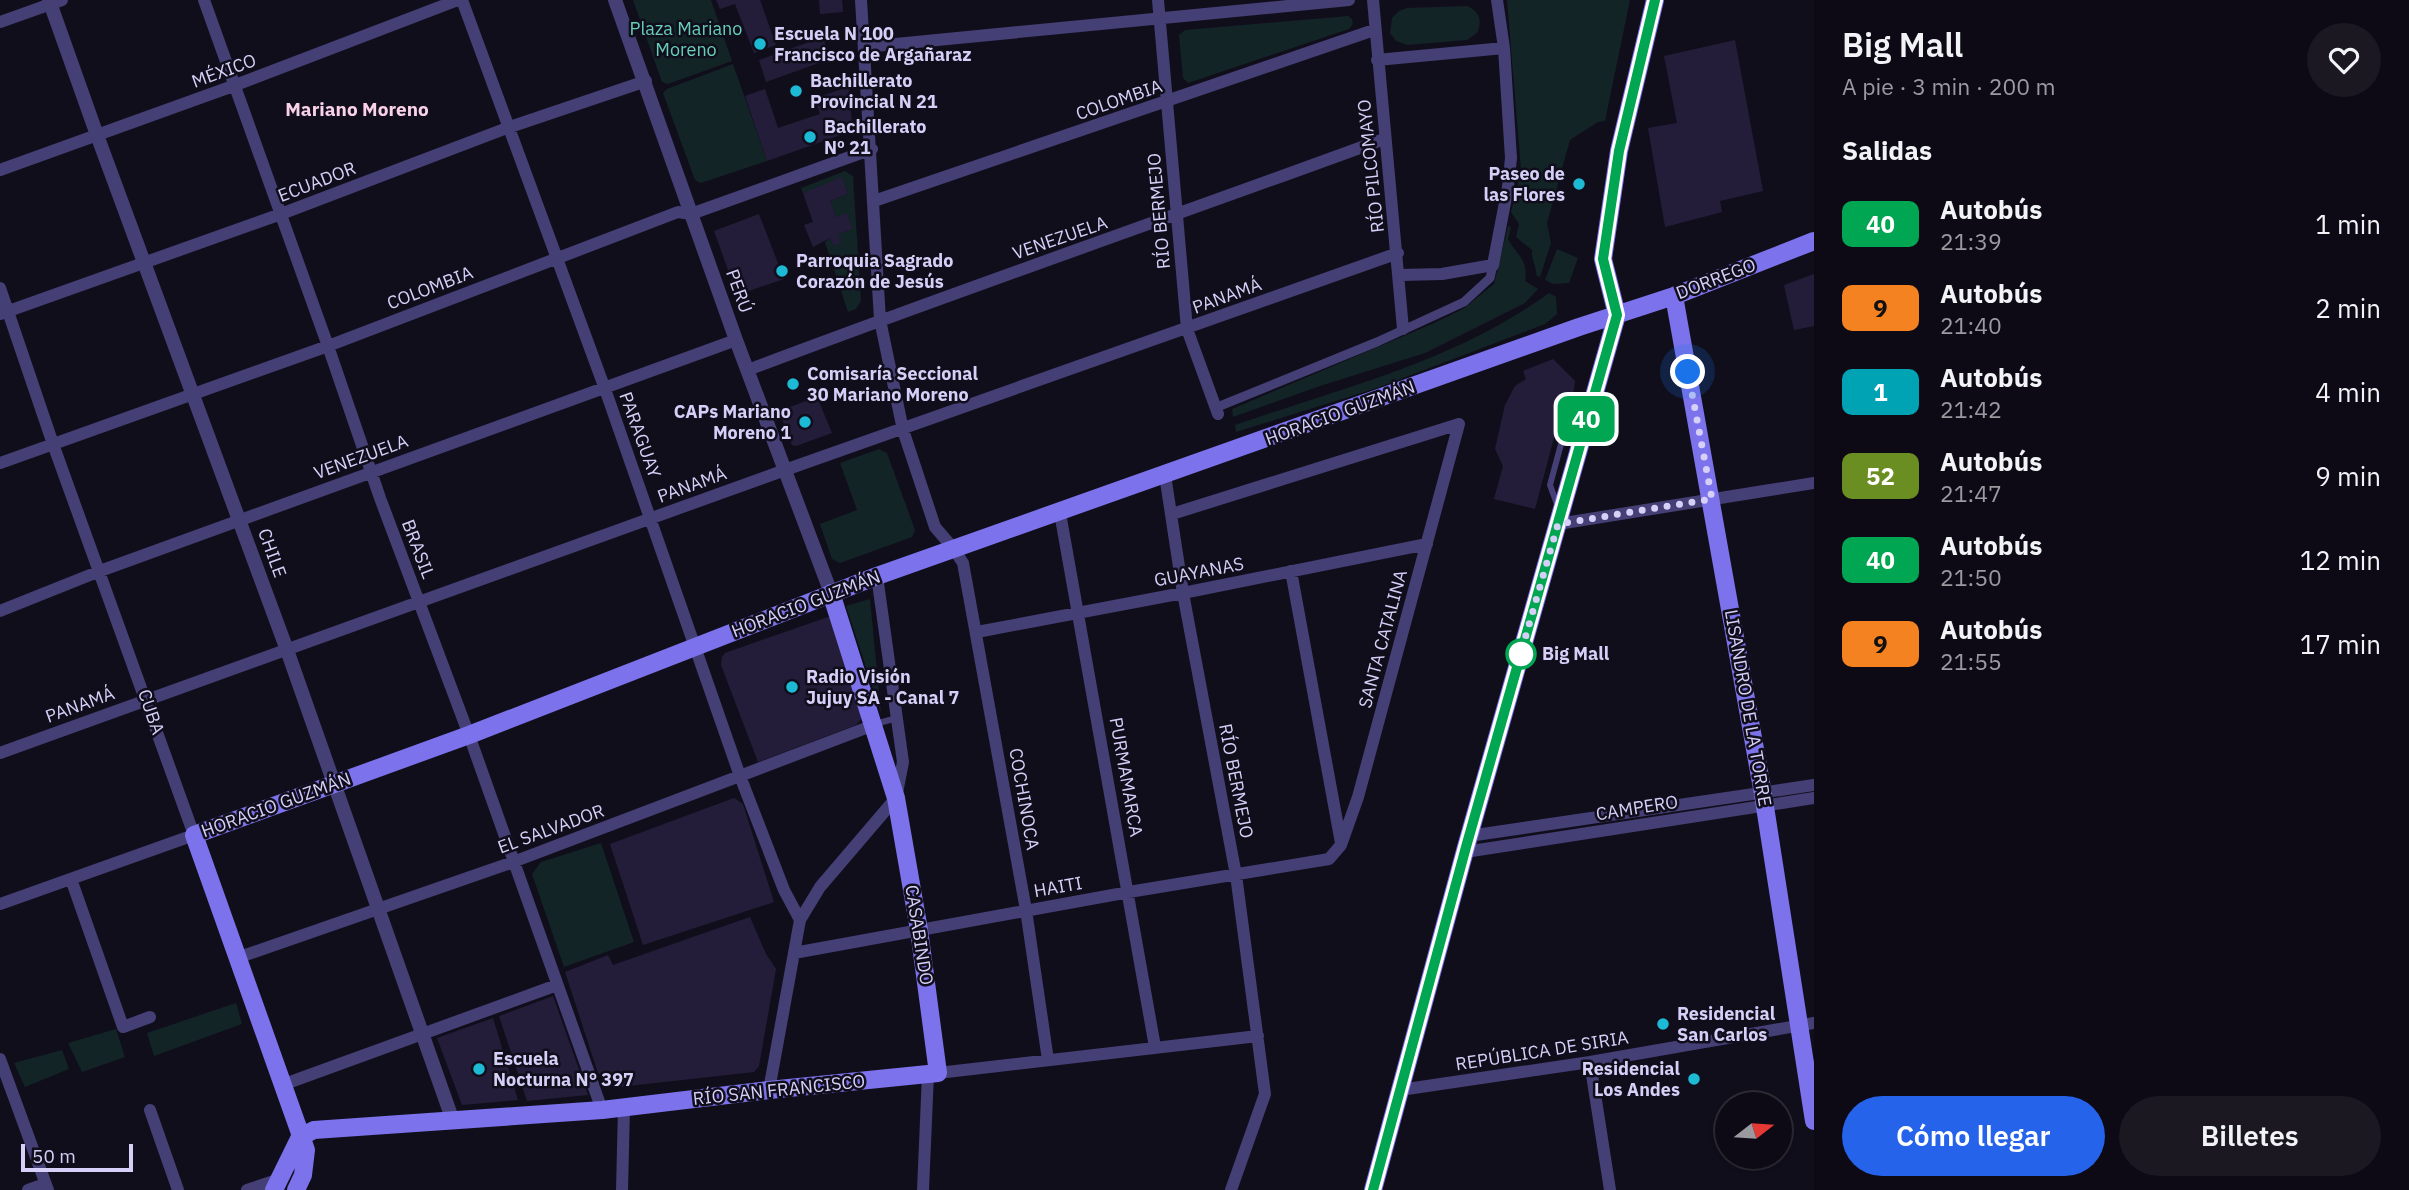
<!DOCTYPE html>
<html lang="es">
<head>
<meta charset="utf-8">
<style>
	:root { --surface:#0d0a15; --page:#1b1822; --text:#f1f3f6; --muted:#9a9aa0; --line:#2d2b34; --accent:#2563eb }
	body { margin:0; font-family:"IBM Plex Sans",sans-serif; background:var(--page); color:var(--text); height:100vh; display:flex; flex-direction:column; font-size:26px; white-space:nowrap }
	* { box-sizing:border-box; margin:0 }
	p { font-size:23px; color:var(--muted) }
	.icon { flex:none; width:38px; height:38px; fill:none; stroke:currentColor; stroke-width:2; stroke-linecap:round; stroke-linejoin:round }
	.map { position:relative; flex:1; overflow:hidden }
	.drawer { display:flex; flex-direction:column; background:var(--surface); width:595px }
	.drawer>* { flex:none }
	.badge { padding:0 14px; border-radius:10px; font-size:24px; line-height:46px }
	.needle { width:46px; rotate:73deg }
	.controls { position:absolute; left:1715px; top:1092px; display:grid; gap:14px }
	.controls a { display:grid; place-items:center; width:77px; height:77px; border-radius:50%; background:var(--surface); box-shadow:0 2px 5px #0004,0 0 0 2px var(--line); font-size:35px }
	.scale { position:absolute; left:21px; bottom:18px; width:112px; box-sizing:border-box; padding-left:7px; border:4px solid #d6cff8; border-top:0; font-size:19px; line-height:24px; white-space:nowrap; color:#d6cff8; -webkit-text-stroke:5px #110e1c; paint-order:stroke }
	.you { position:absolute; width:35px; height:35px; margin:-18px; border:5px solid #fff; border-radius:50%; background:#1a73e8; box-shadow:0 0 0 10px #1a73e833 }
	.map>.badge { position:absolute; translate:-50% -50%; box-shadow:0 0 0 4px #fff }
	h2 { padding:0 28px; font-size:26px; line-height:63px }
	.round { display:grid; place-items:center; flex:none; width:74px; height:74px; border-radius:37px; background:var(--page) }
	.head { display:flex; align-items:center; justify-content:space-between; height:119px; padding:0 28px }
	h1 { font-size:33px; font-weight:600; line-height:52px }
	.cta { display:flex; gap:14px; margin-top:auto; padding:14px 28px }
	.cta a { flex:1; height:80px; border-radius:42px; background:var(--accent); color:#fff; font-size:28px; font-weight:600; line-height:80px; text-align:center }
	.cta a+a { background:var(--page); color:var(--text) }
	ul { padding:0; list-style:none }
	li { display:flex; align-items:center; gap:21px; height:84px; padding:0 28px }
	li div { flex:1 }
	li b { display:block; font-size:26px }
	li em { font-style:normal }
	li .badge { min-width:77px; font-weight:700; text-align:center }
	main { display:flex; flex:1; min-height:0 }
	.map>svg:first-child { display:block }
	.green { fill:#122425 }
	.building { fill:#241d3a }
	.lines { fill:none; stroke-linecap:round; stroke-linejoin:round }
	.service { stroke:#443f75; stroke-width:6 }
	.pedestrian { stroke:#443f75; stroke-width:9 }
	.minor { stroke:#443f75; stroke-width:12 }
	.tertiary { stroke:#443f75; stroke-width:14 }
	.secondary { stroke:#7c73ec; stroke-width:18 }
	.line-casing { stroke:#fff; stroke-width:16 }
	.line { stroke:#00a651; stroke-width:10 }
	.walk { stroke:#d6cff8; stroke-width:7; stroke-dasharray:0 12.6 }
	.poi-dot { fill:#1dbad6; stroke:#110e1c; stroke-width:2.5 }
	.stop-dot { fill:#fff; stroke:#00a651; stroke-width:3.5 }
	.labels { text-anchor:middle; stroke-width:5; stroke-linejoin:round; paint-order:stroke }
	.park-label { font-size:18px; fill:#66ceb9; stroke:#110e1c }
	.poi-label { font-size:18px; font-weight:bold; fill:#d6cff8; stroke:#110e1c; text-anchor:start }
	.street-label { font-size:18px; fill:#d6cff8; stroke:#110e1c }
	.stop-label { font-size:18px; font-weight:bold; fill:#d6cff8; stroke:#110e1c; text-anchor:start }
	.neighbourhood-label { font-size:19px; font-weight:bold; fill:#f9d1e8; stroke:#110e1c }
</style>
</head>
<body>
<main>
<div class="map">
<svg width="1814" height="1190" viewBox="0 0 1814 1190">
	<rect width="100%" height="100%" fill="#110e1c"/>
	<path class="green" d="M633 0H711L732 61 668 84 662 82Z
		M1507 0H1630L1605 121 1598 122 1570 140 1547 223 1551 243 1540 277 1536 275C1537 266 1531 260 1532 250L1516 237 1519 224 1511 212 1521 170Z
		M1467 6C1479 11 1483 21 1477 33L1467 40 1407 45 1396 41 1390 33 1392 18 1399 11 1407 8Z
		M1348 16 1352 19 1353 24 1349 29 1188 83 1183 78 1179 35 1185 30Z
		M733 64 767 161 701 183 695 180 663 93 667 89Z
		M845 171 853 176 861 301 856 309 848 312 825 242 830 238 833 246 838 234 851 229 847 214 836 217 830 201 848 194 842 178 803 193 801 188Z
		M1508 226 1511 227 1508 239C1517 255 1529 261 1525 281L1538 289 1525 303 1425 353 1320 386 1233 417 1232 409 1432 324 1463 309 1494 284Z
		M1557 249 1578 258 1569 283 1553 284 1545 280Z
		M1549 293 1556 297 1557 314 1545 324 1377 388 1236 432 1235 425C1342 388 1456 361 1549 293Z
		M879 449 887 453 915 530 912 537 840 563 832 559 820 524 857 510 840 463Z
		M870 599 881 713 846 606Z
		M601 843 634 942 564 967 532 874 541 862Z
		M236 1003 242 1024 154 1056 147 1033Z
		M116 1029 125 1057 82 1072 68 1043Z
		M62 1050 69 1069 25 1087 14 1063Z"/>
	<path class="building" d="M716 0H760L776 45 754 53 735 4 720 9Z
		M819 0H842L843 12 820 14Z
		M823 37 830 59 766 82 759 60Z
		M1735 40 1763 191 1720 201 1722 212 1665 227 1648 128 1677 123 1664 56Z
		M849 87 852 124 846 133 767 161 745 96 765 89 778 128 820 114 815 98Z
		M842 177 848 194 830 201 836 217 847 213 852 229 838 234 841 242 833 246 830 238 813 247 804 225 813 222 803 193Z
		M759 214 784 279 737 295 714 231Z
		M1814 274V326L1794 330 1784 285Z
		M1553 359 1575 381 1570 416 1555 434 1535 509 1494 499 1503 466 1495 449 1505 405 1515 386 1526 379 1523 371Z
		M817 397 832 433 796 446 792 445 779 411Z
		M828 617 831 618 865 715 856 725 758 762 721 665 722 657 725 653Z
		M734 798 743 804 774 902 643 945 610 844Z
		M750 917 766 954 776 969 759 1066 754 1072 619 1087 598 1073 565 972 608 955 613 965Z
		M553 996 588 1095 527 1101 499 1016Z
		M493 1018 518 1100 462 1105 437 1038Z"/>
	<g class="lines">
		<path class="service" d="M1558 507 1550 485 1564 433 1583 414
			M875 724 897 718"/>
		<path class="pedestrian" d="M1215 408 1377 342 1464 302 1490 278 1493 265"/>
		<path class="minor" d="M204 0 328 346 380 498 469 735 602 1110
			M462 0 605 389 740 776 784 890 800 920
			M861 0 880 320 903 430 935 527 953 548 963 563 1026 910 1048 1060
			M1158 0 1187 329 1218 414
			M1373 0 1403 329
			M0 22 62 0
			M865 47 1349 0
			M1377 60 1504 48
			M0 170 233 86 458 0
			M874 201 1374 30
			M1400 275 1442 274 1493 265 1508 187 1511 158 1504 48 1497 0
			M0 288 53 444 194 835 0 904
			M0 314 281 214 507 128 646 81
			M748 370C959 290 1172 217 1384 139
			M0 463 328 346 678 212 691 214 872 149
			M1165 475 1183 593 1236 875 1265 1094 1231 1190
			M1060 513 1155 1047
			M1172 514 1459 424
			M1558 524 1814 483
			M1291 571 1341 843
			M0 611 100 571 736 340
			M977 632 1183 593 1427 544
			M0 753 785 470 1398 253
			M1469 836 1814 785
			M1465 852 1814 798
			M71 879 123 1027 150 1017
			M794 953 1129 892 1329 859 1341 845 1358 797 1459 424
			M237 958 513 862 874 725
			M0 1059 48 1190
			M1590 1062 1610 1190
			M938 1073 1258 1036
			M282 1085 557 985
			M769 1090 800 920 820 887 896 798 903 762 877 576
			M1400 1090 1590 1062 1814 1023
			M150 1110 178 1190
			M28 1190 45 1184
			M247 1190 280 1179
			M622 1190 624 1108
			M923 1190 928 1074"/>
		<path class="tertiary" d="M49 0 97 135 287 650 453 1121
			M615 0 736 340 831 593"/>
		<path class="secondary" d="M1674 296 1763 794 1814 1121
			M1617 315 1603 259 1619 151 1655 0
			M300 1137 314 1130 602 1110 769 1090 938 1073 919 930 896 798 831 593
			M274 1190 300 1137
			M296 1190 303 1175 306 1150 194 835 469 735 877 576 1579 327 1674 296 1814 241
			M1373 1190 1466 847 1617 315"/>
	</g>
	<g class="lines">
		<defs>
			<path id="line" d="M1373 1190 1466 847 1617 315 1603 259 1619 151 1655 0"/>
		</defs>
		<use href="#line" class="line-casing"/>
		<use href="#line" class="line"/>
		<path class="walk" d="M1521 654 1518 663 1558 524 1712 499 1688 372"/>
	</g>
	<g class="poi-dot">
		<circle cx="760" cy="44" r="7"/>
		<circle cx="796" cy="91" r="7"/>
		<circle cx="810" cy="137" r="7"/>
		<circle cx="1579" cy="184" r="7"/>
		<circle cx="782" cy="271" r="7"/>
		<circle cx="793" cy="384" r="7"/>
		<circle cx="805" cy="422" r="7"/>
		<circle cx="792" cy="687" r="7"/>
		<circle cx="1663" cy="1024" r="7"/>
		<circle cx="479" cy="1069" r="7"/>
		<circle cx="1694" cy="1079" r="7"/>
	</g>
	<circle class="stop-dot" cx="1521" cy="654" r="14"/>
	<g class="labels">
		<g class="park-label">
			<text x="686" y="35">Plaza Mariano<tspan x="686" dy="21">Moreno</tspan></text>
		</g>
		<g class="poi-label">
			<text x="774" y="40">Escuela N 100<tspan x="774" dy="21">Francisco de Argañaraz</tspan></text>
			<text x="810" y="87">Bachillerato<tspan x="810" dy="21">Provincial N 21</tspan></text>
			<text x="824" y="133">Bachillerato<tspan x="824" dy="21">Nº 21</tspan></text>
			<text x="1565" y="180" text-anchor="end">Paseo de<tspan x="1565" dy="21">las Flores</tspan></text>
			<text x="796" y="267">Parroquia Sagrado<tspan x="796" dy="21">Corazón de Jesús</tspan></text>
			<text x="807" y="380">Comisaría Seccional<tspan x="807" dy="21">30 Mariano Moreno</tspan></text>
			<text x="791" y="418" text-anchor="end">CAPs Mariano<tspan x="791" dy="21">Moreno 1</tspan></text>
			<text x="806" y="683">Radio Visión<tspan x="806" dy="21">Jujuy SA - Canal 7</tspan></text>
			<text x="1677" y="1020">Residencial<tspan x="1677" dy="21">San Carlos</tspan></text>
			<text x="493" y="1065">Escuela<tspan x="493" dy="21">Nocturna N° 397</tspan></text>
			<text x="1680" y="1075" text-anchor="end">Residencial<tspan x="1680" dy="21">Los Andes</tspan></text>
		</g>
		<g class="street-label">
			<text transform="translate(224 71) rotate(-20)" y="6">MÉXICO</text>
			<text transform="translate(1119 100) rotate(-19)" y="6">COLOMBIA</text>
			<text transform="translate(1371 166) rotate(-96)" y="6">RÍO PILCOMAYO</text>
			<text transform="translate(317 182) rotate(-21)" y="6">ECUADOR</text>
			<text transform="translate(1159 211) rotate(-95)" y="6">RÍO BERMEJO</text>
			<text transform="translate(1060 238) rotate(-19)" y="6">VENEZUELA</text>
			<text transform="translate(1716 279) rotate(-21)" y="6">DORREGO</text>
			<text transform="translate(430 288) rotate(-21)" y="6">COLOMBIA</text>
			<text transform="translate(739 291) rotate(70)" y="6">PERÚ</text>
			<text transform="translate(1227 296) rotate(-20)" y="6">PANAMÁ</text>
			<text transform="translate(1340 413) rotate(-20)" y="6">HORACIO GUZMÁN</text>
			<text transform="translate(640 435) rotate(70)" y="6">PARAGUAY</text>
			<text transform="translate(361 457) rotate(-20)" y="6">VENEZUELA</text>
			<text transform="translate(692 485) rotate(-20)" y="6">PANAMÁ</text>
			<text transform="translate(418 549) rotate(69)" y="6">BRASIL</text>
			<text transform="translate(272 553) rotate(70)" y="6">CHILE</text>
			<text transform="translate(1199 572) rotate(-11)" y="6">GUAYANAS</text>
			<text transform="translate(806 604) rotate(-21)" y="6">HORACIO GUZMÁN</text>
			<text transform="translate(1383 639) rotate(-75)" y="6">SANTA CATALINA</text>
			<text transform="translate(80 705) rotate(-20)" y="6">PANAMÁ</text>
			<text transform="translate(1748 708) rotate(80)" y="6">LISANDRO DE LA TORRE</text>
			<text transform="translate(151 712) rotate(71)" y="6">CUBA</text>
			<text transform="translate(1126 777) rotate(80)" y="6">PURMAMARCA</text>
			<text transform="translate(1236 781) rotate(79)" y="6">RÍO BERMEJO</text>
			<text transform="translate(1024 799) rotate(80)" y="6">COCHINOCA</text>
			<text transform="translate(276 805) rotate(-20)" y="6">HORACIO GUZMÁN</text>
			<text transform="translate(1637 808) rotate(-9)" y="6">CAMPERO</text>
			<text transform="translate(551 829) rotate(-20)" y="6">EL SALVADOR</text>
			<text transform="translate(1058 887) rotate(-10)" y="6">HAITI</text>
			<text transform="translate(919 935) rotate(81)" y="6">CASABINDO</text>
			<text transform="translate(1542 1051) rotate(-9)" y="6">REPÚBLICA DE SIRIA</text>
			<text transform="translate(779 1090) rotate(-6)" y="6">RÍO SAN FRANCISCO</text>
		</g>
		<g class="stop-label">
			<text x="1542" y="660">Big Mall</text>
		</g>
		<g class="neighbourhood-label">
			<text x="357" y="116">Mariano Moreno</text>
		</g>
	</g>
</svg>
<div class="controls">
<a><svg class="needle" viewBox="-14 -14 28 28"><path d="M0-13l5 13h-10z" fill="#e53935"/><path d="M0 13l5-13h-10z" fill="#9a9aa0"/></svg></a>
</div>
<div class="scale">50 m</div>
<div class="you" style="left:1688px;top:372px"></div>
<b class="badge" style="left:1586px;top:419px;background:#00a651;color:#fff">40</b>
</div>
<section class="drawer">
<div class="head"><div><h1>Big Mall</h1><p>A pie · 3 min · 200 m</p></div><a class="round"><svg class="icon" aria-label="heart" viewBox="0 0 24 24"><path d="M12 20l-8-8c-3-5 5-10 8-4 3-6 11-1 8 4z"/></svg></a></div>
<h2>Salidas</h2>
<ul>
<li><span class="badge" style="background:#00a651;color:#fff">40</span><div><b>Autobús</b><p>21:39</p></div><em>1 min</em></li>
<li><span class="badge" style="background:#f58220;color:#111">9</span><div><b>Autobús</b><p>21:40</p></div><em>2 min</em></li>
<li><span class="badge" style="background:#00a3b4;color:#fff">1</span><div><b>Autobús</b><p>21:42</p></div><em>4 min</em></li>
<li><span class="badge" style="background:#6b8e23;color:#fff">52</span><div><b>Autobús</b><p>21:47</p></div><em>9 min</em></li>
<li><span class="badge" style="background:#00a651;color:#fff">40</span><div><b>Autobús</b><p>21:50</p></div><em>12 min</em></li>
<li><span class="badge" style="background:#f58220;color:#111">9</span><div><b>Autobús</b><p>21:55</p></div><em>17 min</em></li>
</ul>
<div class="cta"><a>Cómo llegar</a><a>Billetes</a></div>
</section>
</main>
</body>
</html>
